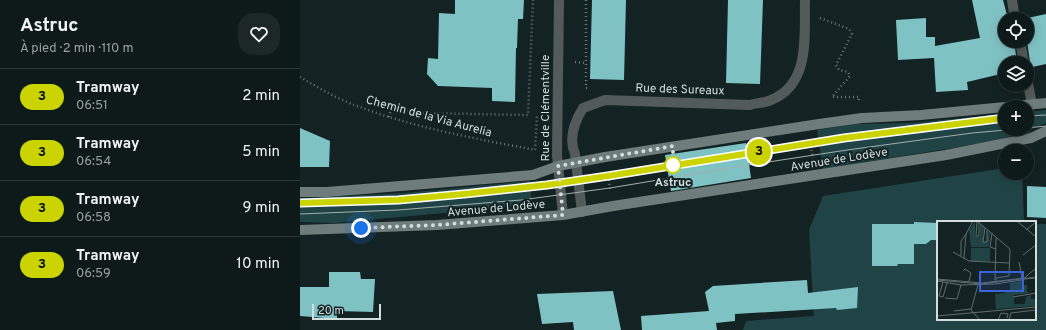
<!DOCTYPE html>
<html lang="fr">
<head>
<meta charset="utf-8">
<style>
	:root { --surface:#0e1a1a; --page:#1c2727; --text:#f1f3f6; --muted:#9ba1a2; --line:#2e3839 }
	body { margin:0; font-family:Overpass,sans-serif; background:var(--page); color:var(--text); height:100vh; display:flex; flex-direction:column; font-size:15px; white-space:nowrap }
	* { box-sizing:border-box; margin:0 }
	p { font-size:13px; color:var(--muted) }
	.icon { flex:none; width:22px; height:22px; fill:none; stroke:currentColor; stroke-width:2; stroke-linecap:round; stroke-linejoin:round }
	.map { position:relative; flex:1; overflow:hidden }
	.drawer { display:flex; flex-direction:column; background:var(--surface); width:300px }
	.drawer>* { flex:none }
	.badge { padding:0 8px; border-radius:13px; font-size:14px; line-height:26px }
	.controls { position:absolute; left:698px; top:12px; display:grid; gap:8px }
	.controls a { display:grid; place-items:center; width:36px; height:36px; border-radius:50%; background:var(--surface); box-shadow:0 2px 10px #0003,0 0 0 1px var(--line); font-size:20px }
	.scale { position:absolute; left:12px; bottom:10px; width:69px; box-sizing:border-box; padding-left:4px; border:2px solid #d3dddd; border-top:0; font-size:11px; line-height:14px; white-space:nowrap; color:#d3dddd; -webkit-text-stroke:3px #132223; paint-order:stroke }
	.you { position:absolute; width:20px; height:20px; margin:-10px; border:3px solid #fff; border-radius:50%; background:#1a73e8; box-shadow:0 0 0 6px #1a73e833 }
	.map>.badge { position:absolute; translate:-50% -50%; box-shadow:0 0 0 2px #fff }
	.round { display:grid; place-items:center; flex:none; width:42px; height:42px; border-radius:16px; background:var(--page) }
	.headline { display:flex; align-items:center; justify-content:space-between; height:68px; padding:0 20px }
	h1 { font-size:19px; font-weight:700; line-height:30px }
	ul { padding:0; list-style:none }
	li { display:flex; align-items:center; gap:12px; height:56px; padding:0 20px; border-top:1px solid var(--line) }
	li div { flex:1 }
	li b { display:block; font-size:15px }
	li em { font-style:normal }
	li .badge { min-width:44px; font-weight:700; text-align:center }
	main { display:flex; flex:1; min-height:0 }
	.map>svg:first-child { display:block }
	.green { fill:#204445 }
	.building { fill:#7fc2c3 }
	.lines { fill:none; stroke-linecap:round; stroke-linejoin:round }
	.path { stroke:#6b7879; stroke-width:2.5; stroke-dasharray:1 3; stroke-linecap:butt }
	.street { stroke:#535a5a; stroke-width:10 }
	.secondary { stroke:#6f7c7c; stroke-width:10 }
	.tram { stroke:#a2aeae; stroke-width:1 }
	.line-casing { stroke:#fff; stroke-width:9 }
	.line { stroke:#cbd300; stroke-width:6 }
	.walk { stroke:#d3dddd; stroke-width:4; stroke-dasharray:0 7.2 }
	.stop-dot { fill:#fff; stroke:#cbd300; stroke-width:2 }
	.labels { text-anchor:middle; stroke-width:4; stroke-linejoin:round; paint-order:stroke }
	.street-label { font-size:12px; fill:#d3dddd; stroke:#132223 }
	.stop-label { font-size:12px; font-weight:bold; fill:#d3dddd; stroke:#132223 }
	.inset-road { fill:none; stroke:#606d6d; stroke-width:1 }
	.view { fill:#3863d9; fill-opacity:0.15; stroke:#3863d9; stroke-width:2 }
	.inset-edge { fill:none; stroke:#d3dddd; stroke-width:2 }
</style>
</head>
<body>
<main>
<section class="drawer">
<div class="headline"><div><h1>Astruc</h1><p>À pied · 2 min · 110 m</p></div><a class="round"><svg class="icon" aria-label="heart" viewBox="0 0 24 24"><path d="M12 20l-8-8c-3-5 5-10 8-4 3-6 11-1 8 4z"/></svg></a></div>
<ul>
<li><span class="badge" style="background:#cbd300;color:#111">3</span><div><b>Tramway</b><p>06:51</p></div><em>2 min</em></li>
<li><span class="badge" style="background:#cbd300;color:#111">3</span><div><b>Tramway</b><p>06:54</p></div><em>5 min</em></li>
<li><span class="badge" style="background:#cbd300;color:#111">3</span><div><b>Tramway</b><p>06:58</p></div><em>9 min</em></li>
<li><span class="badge" style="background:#cbd300;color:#111">3</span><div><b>Tramway</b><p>06:59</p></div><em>10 min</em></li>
</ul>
</section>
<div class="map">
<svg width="746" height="330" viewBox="0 0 746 330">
	<rect width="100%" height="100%" fill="#132223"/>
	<path class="green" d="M746 110V123L725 132 695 141 523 169 517 130 556 124 611 123 705 114V129H727V112Z
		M705 168V173H722L724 222H638V319H735V224H746V330H443L446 321 514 316 509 230 523 196Z
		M230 181 232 205 34 223 0 222V198L104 193Z"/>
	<path class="building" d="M155 0H224L223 19H218L217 48H216L215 102 192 101V88L138 86 127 74 128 58 138 59 139 13 155 14Z
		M292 0H326L324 80 290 79Z
		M428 0H463L460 84 426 83Z
		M672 0H703L708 19H705V41H714L717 63H705V73L667 82 668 90 636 92 634 58 598 60 596 20 626 18V37H635V46L680 38Z
		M746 14V64L728 68 730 62 727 41V19H723Z
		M0 128 30 141 29 167H0Z
		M446 143 451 178 371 191 365 155Z
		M727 186 746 187V218L727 217Z
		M614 222 638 223V240H631L626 244H614V264H598L597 266H572V224H614Z
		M29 272H60L61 279H75L73 312 37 311V319L0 316V287H29Z
		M507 280 508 293 558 287 557 308 537 310 536 308 435 314V321L416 323 417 330H342L341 316 409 311 405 292 413 286Z
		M313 291 321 330H274L273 322 242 324 237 294Z"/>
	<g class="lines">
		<path class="path" d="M286 0V88H288
			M520 18 549 29 552 34 536 65 539 70 548 72 550 76 532 97
			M275 62 286 63
			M0 77C19 88 39 100 60 107 115 128 178 139 235 150L237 116
			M533 97H559V102
			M89 117 91 109 122 113 228 115 233 0
			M510 142 513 158
			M308 172 310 189"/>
		<path class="street" d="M259 0 257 155 263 215
			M712 0 715 19
			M720 41 724 63
			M727 78 732 105
			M282 212 275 154C268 138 275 121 283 108L305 100 450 105C456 103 465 103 471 100 511 84 504 35 505 0"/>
		<path class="secondary" d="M0 192H27L233 175 258 166 305 157 519 124 562 118 621 115 746 103
			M0 230 137 225 263 215 313 206 646 155 731 138 746 131"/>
		<path class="tram" d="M727 116 746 115
			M727 128 746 126
			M0 202 98 200 164 194 260 183 544 138 705 118
			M0 214 98 210 221 200 310 188 442 166 547 150 672 133 717 129"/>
	</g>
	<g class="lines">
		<defs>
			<path id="line" d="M0 203 98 200 164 194 247 185 308 176 544 138 705 118"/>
		</defs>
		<use href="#line" class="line-casing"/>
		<use href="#line" class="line"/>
		<path class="walk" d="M61 228 137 225 263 215 258 166 373 146V165"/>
	</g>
	<circle class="stop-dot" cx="373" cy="165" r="8"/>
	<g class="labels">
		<g class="street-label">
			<text transform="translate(380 89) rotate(2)" y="4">Rue des Sureaux</text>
			<text transform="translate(245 108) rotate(-90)" y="4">Rue de Clémentville</text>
			<text transform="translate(129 116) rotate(15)" y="4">Chemin de la Via Aurelia</text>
			<text transform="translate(539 159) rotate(-9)" y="4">Avenue de Lodève</text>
			<text transform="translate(196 208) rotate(-5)" y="4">Avenue de Lodève</text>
		</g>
		<g class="stop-label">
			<text x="373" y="186">Astruc</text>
		</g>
	</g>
	<g transform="translate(637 221)">
		<rect width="99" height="99" fill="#132223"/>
		<path d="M38 1V15L43 16V3L47 6 46 21H50L51 10 53 12 52 26H34L32 9ZM34 27H53V40H34ZM85 60V64H90V71L93 72 77 74V83H88L89 76 94 74V78H99L98 85 59 88 58 73 68 72 73 69V62Z" fill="#204445"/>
		<path class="inset-road" d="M40 0 73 28 72 55 59 57V61M40 0 39 15H42V2M80 0 99 16M48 7 46 21H50V9M89 9 99 1M55 12 53 26 59 28M16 31 32 40 72 42M86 34 99 24M24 35V20L29 13M27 37 29 13 36 0M82 41 85 57M26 50 28 48 34 52 32 60M0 58 45 62 88 57M87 58 99 57M0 59 44 63 99 56M58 59 59 17M0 60 24 64 58 63 85 59 99 47M6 61 2 75 6 76 10 62M41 64 34 89 43 99M76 76 99 72M8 77 20 78 24 64M17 90 34 88M0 95 99 86M61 99 64 92 71 93 70 97M72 99 74 92 99 89"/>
		<path class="view" d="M43 51H86V70H43Z"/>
		<rect width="99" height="99" class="inset-edge"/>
	</g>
</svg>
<div class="controls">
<a><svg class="icon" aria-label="locate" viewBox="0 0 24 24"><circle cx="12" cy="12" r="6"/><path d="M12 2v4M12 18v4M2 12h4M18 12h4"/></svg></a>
<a><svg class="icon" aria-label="layers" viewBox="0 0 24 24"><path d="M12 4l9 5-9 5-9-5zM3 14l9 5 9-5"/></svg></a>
<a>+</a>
<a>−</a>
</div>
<div class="scale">20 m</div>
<div class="you" style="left:61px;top:228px"></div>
<b class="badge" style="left:459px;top:152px;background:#cbd300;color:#111">3</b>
</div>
</main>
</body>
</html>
